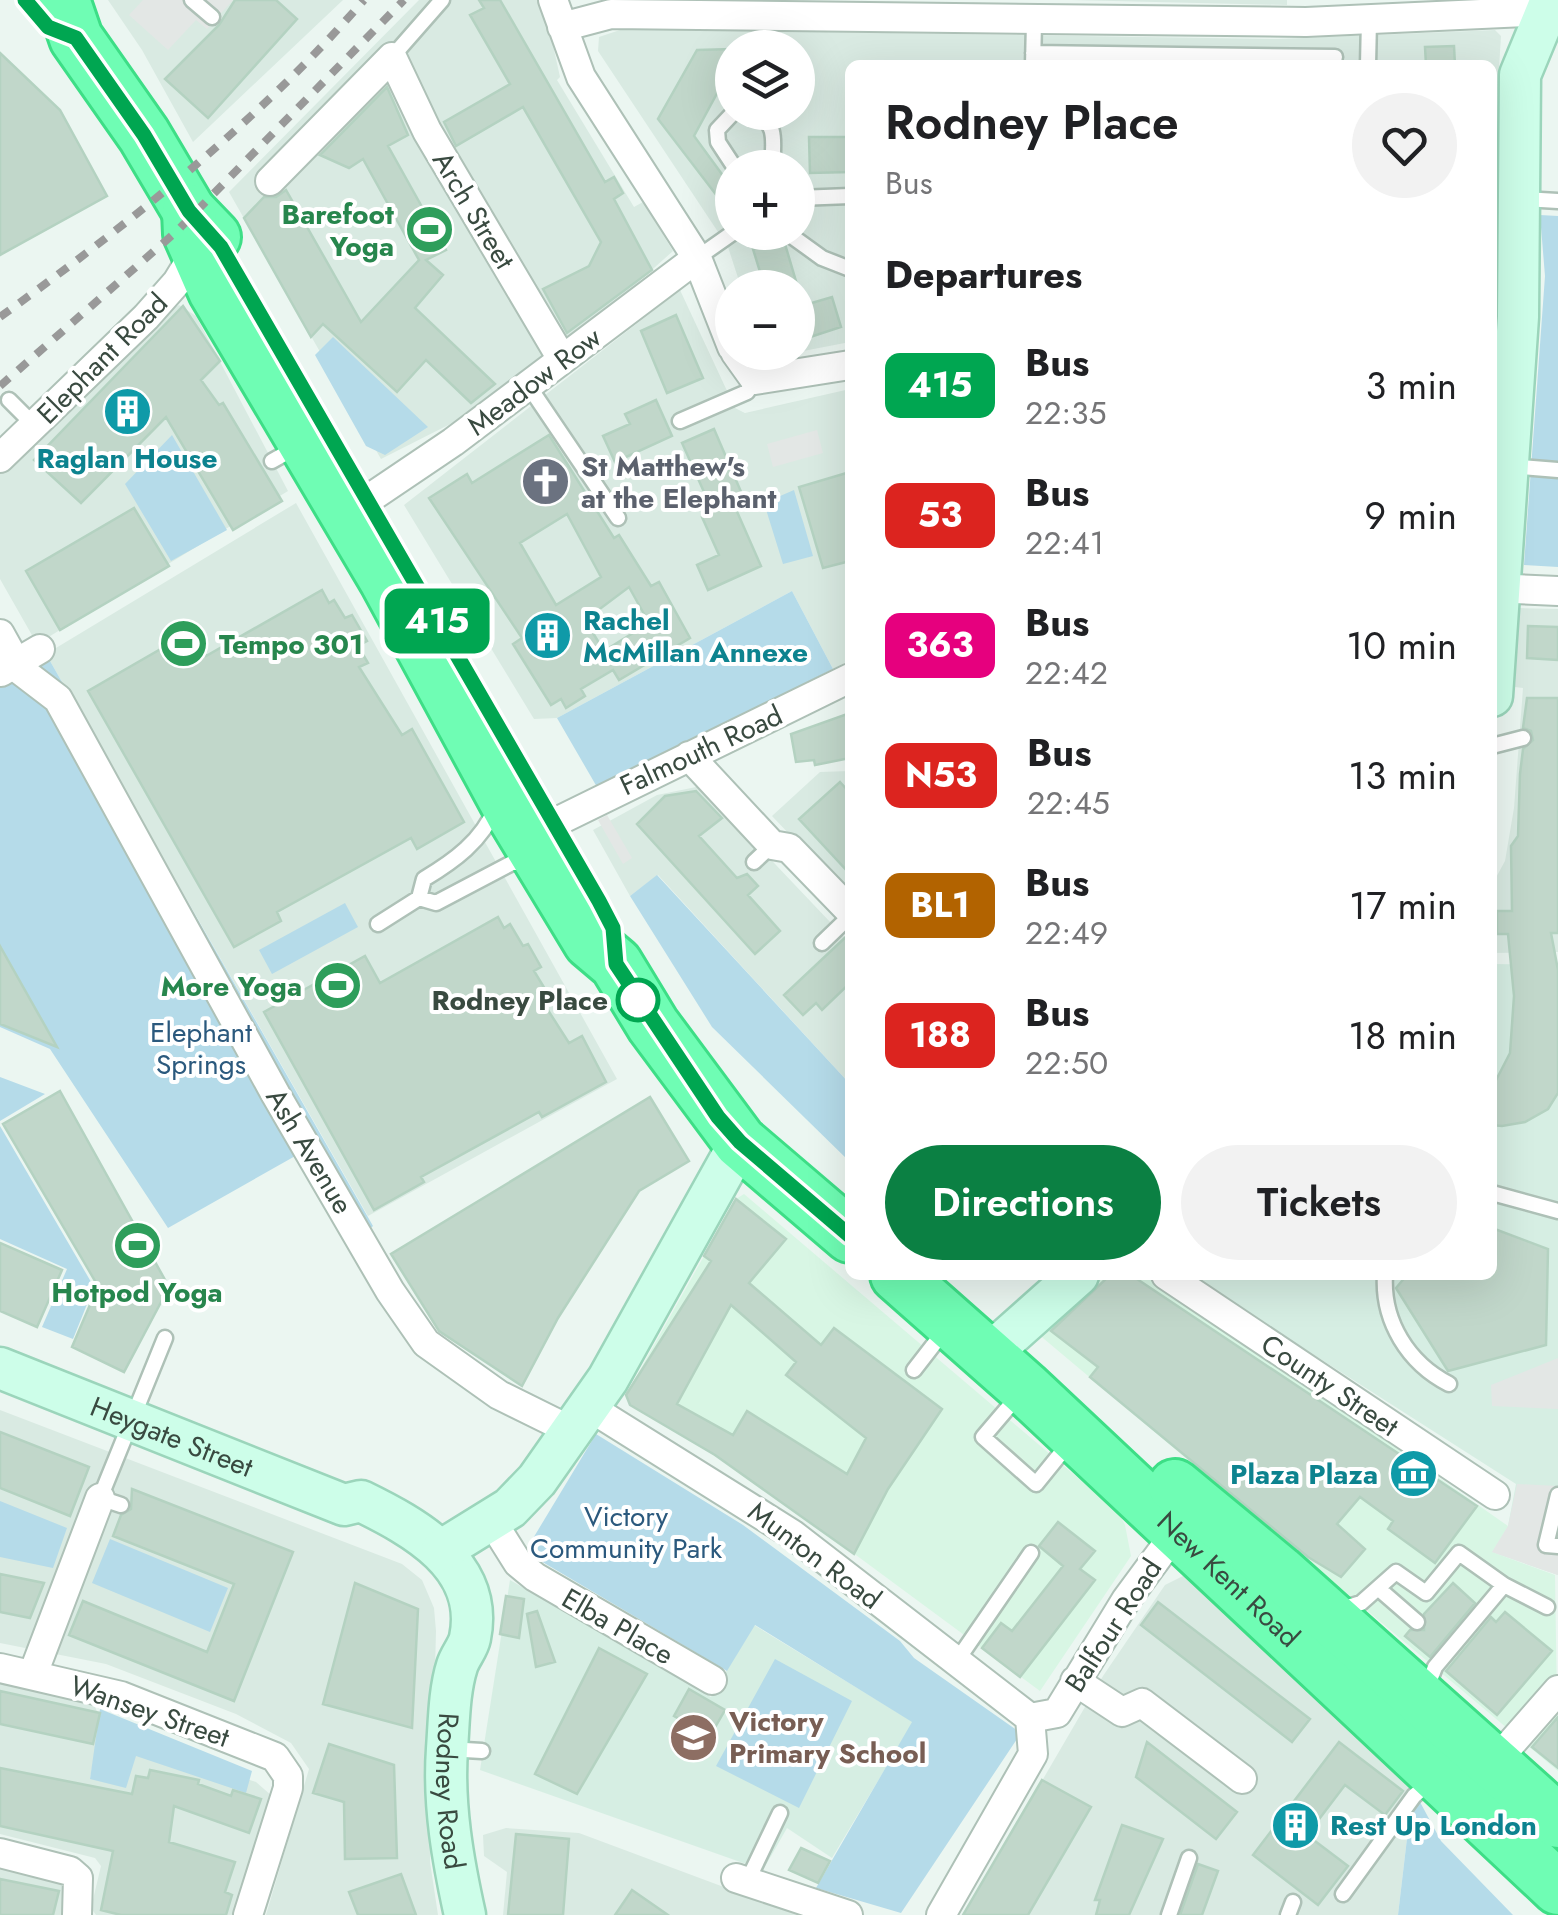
<!DOCTYPE html>
<html lang="en">
<head>
<meta charset="utf-8">
<style>
	:root { --surface:#fff; --page:#f2f2f2; --text:#202124; --muted:#757577; --accent:#0b8043 }
	body { margin:0; font-family:Jost,sans-serif; background:var(--page); color:var(--text); height:100vh; display:flex; flex-direction:column; font-size:38px; white-space:nowrap }
	* { box-sizing:border-box; margin:0 }
	p { font-size:32px; color:var(--muted) }
	.icon { flex:none; width:55px; height:55px; fill:none; stroke:currentColor; stroke-width:2; stroke-linecap:round; stroke-linejoin:round }
	.map { position:relative; flex:1; overflow:hidden }
	.details { position:absolute; left:845px; top:60px; width:652px; height:1220px; display:flex; flex-direction:column; background:var(--surface); border-radius:15px; box-shadow:0 10px 40px #0002 }
	.details>* { flex:none }
	.badge { padding:0 20px; border-radius:15px; font-size:35px; line-height:65px }
	.controls { position:absolute; left:715px; top:30px; display:grid; gap:20px }
	.controls a { display:grid; place-items:center; width:100px; height:100px; border-radius:50%; background:var(--surface); box-shadow:0 10px 40px #0002; font-size:50px }
	.map>.badge { position:absolute; translate:-50% -50%; box-shadow:0 0 0 5px #fff }
	h2 { padding:0 40px; font-size:38px; line-height:90px }
	.round { display:grid; place-items:center; flex:none; width:105px; height:105px; border-radius:52px; background:var(--page) }
	.overview { display:flex; align-items:center; justify-content:space-between; height:170px; padding:0 40px }
	h1 { font-size:48px; font-weight:600; line-height:75px }
	.cta { display:flex; gap:20px; margin-top:auto; padding:20px 40px }
	.cta a { flex:1; height:115px; border-radius:60px; background:var(--accent); color:#fff; font-size:40px; font-weight:600; line-height:115px; text-align:center }
	.cta a+a { background:var(--page); color:var(--text) }
	ul { padding:0; list-style:none }
	li { display:flex; align-items:center; gap:30px; height:130px; padding:0 40px }
	li div { flex:1 }
	li b { display:block; font-size:38px }
	li em { font-style:normal }
	li .badge { min-width:110px; font-weight:700; text-align:center }
	.map>svg:first-child { display:block }
	.residential { fill:#d9eae2; fill-rule:evenodd }
	.commercial { fill:#d8f6e4 }
	.education { fill:#d6eee3 }
	.green { fill:#b5dbe9 }
	.parking { fill:#e3e7e5 }
	.building { fill:#c1d7ca; stroke:#b4d2c1; stroke-width:2.5; fill-rule:evenodd }
	.lines { fill:none; stroke-linecap:round; stroke-linejoin:round }
	.lane-casing { stroke:#aec1b7; stroke-width:19 }
	.street-casing { stroke:#aec1b7; stroke-width:32 }
	.secondary-casing { stroke:#9bd5bb; stroke-width:45 }
	.highway-casing { stroke:#3dde86; stroke-width:58 }
	.lane { stroke:#fff; stroke-width:14 }
	.street { stroke:#fff; stroke-width:28 }
	.secondary { stroke:#cdfee9; stroke-width:40 }
	.highway { stroke:#6ffdb4; stroke-width:52 }
	.rail { stroke:#999; stroke-width:8; stroke-dasharray:12 12; stroke-linecap:butt }
	.line-casing { stroke:#fff; stroke-width:22 }
	.line { stroke:#00a651; stroke-width:15 }
	.stop-dot { fill:#fff; stroke:#00a651; stroke-width:5 }
	.labels { text-anchor:middle; stroke-width:8; stroke-linejoin:round; paint-order:stroke }
	.street-label { font-size:28px; fill:#394a40; stroke:#fff }
	.leisure-label { font-size:28px; font-weight:bold; fill:#27864d; stroke:#fff; text-anchor:end }
	.culture-label { font-size:28px; font-weight:bold; fill:#0d838f; stroke:#fff; text-anchor:start }
	.worship-label { font-size:28px; font-weight:bold; fill:#5b616d; stroke:#fff; text-anchor:start }
	.stop-label { font-size:28px; font-weight:bold; fill:#394a40; stroke:#fff; text-anchor:end }
	.park-label { font-size:28px; fill:#2b597d; stroke:#fff }
	.education-label { font-size:28px; font-weight:bold; fill:#785e54; stroke:#fff; text-anchor:start }
</style>
</head>
<body>
<div class="map">
<svg width="1558" height="1915" viewBox="0 0 1558 1915">
	<rect width="100%" height="100%" fill="#ebf6f1"/>
	<path class="residential" d="M108 0H343L193 142 142 50Z
		M419 0H543L560 77 557 80 634 207 643 202 673 251 571 342 474 412 381 459 229 192Z
		M1071 0H1287V5Z
		M623 29 1278 39 1495 30 1501 36 1493 165 1492 65H850V342L798 352V288L741 287 728 247 598 51 599 37ZM732 48H798V112H732ZM732 168H798V232H732Z
		M680 290 735 408 745 413 850 389V660L833 669 792 591 557 718 534 719 404 505Z
		M179 305 196 316 288 491 37 644 0 579V467L133 334Z
		M296 503 617 1079 368 1216 46 654Z
		M1519 608 1558 609V952L1493 953V883L1505 861 1514 808 1523 688 1515 687Z
		M850 771V898L772 816 820 772Z
		M701 786 850 943V1084L658 875 630 896 593 830 657 795Z
		M0 1410 402 1564 422 1580 434 1608 436 1631 430 1862 438 1915H266L309 1769 291 1743 236 1714 106 1664 0 1643Z
		M1187 1574 1411 1783 1420 1802 1401 1823 1408 1830 1398 1915H964L1103 1676 1165 1585Z
		M0 1677 92 1698 100 1720 90 1779 147 1747 256 1782 272 1796 240 1915H96L91 1908 101 1866 95 1858 0 1834Z
		M506 1828 579 1833 799 1915H503L507 1872 484 1856 483 1835Z
		M0 1866 65 1880 64 1915H0Z"/>
	<path class="commercial" d="M744 1194 1118 1512 1125 1525 1131 1556 1040 1691 818 1527 719 1458 630 1405 626 1395 736 1199Z
		M1097 1275H1149L1508 1526 1492 1552 1555 1575 1558 1771 1037 1333Z"/>
	<path class="education" d="M1493 964 1558 965V1575L1492 1552 1508 1526 1516 1484 1189 1275H1492Z
		M510 1580 711 1697 754 1625 913 1722 832 1858 787 1828 763 1870 480 1770Z"/>
	<path class="green" d="M1540 215 1558 216V567L1524 565 1545 276Z
		M333 337 428 427 385 455 366 446 315 355Z
		M172 435 227 530 171 561 125 484Z
		M794 490 813 556 783 564 764 503Z
		M792 591 833 669 597 787 557 718Z
		M46 654 373 1226 361 1237 297 1155 168 1228 50 1049 0 1027V681Z
		M657 875 850 1084V1162L712 1027 630 896Z
		M345 903 358 927 272 974 259 950Z
		M0 1077 45 1094 0 1121Z
		M0 1126 94 1287 73 1339 42 1327 67 1269 0 1239Z
		M596 1434 743 1525 900 1641 914 1658 1021 1733 901 1913 816 1888 912 1722 755 1625 727 1671 529 1554V1545Z
		M0 1501 67 1528 53 1568 0 1557Z
		M110 1539 228 1588 210 1632 92 1583Z
		M775 1659 852 1701 799 1808 716 1766Z
		M100 1709 252 1771 246 1793 136 1756 126 1788 90 1779Z
		M1420 1802 1441 1841 1513 1915H1398L1408 1830 1401 1824Z"/>
	<path class="parking" d="M143 0H233L207 29 196 20 168 50 129 15Z
		M817 430 823 453 773 467 767 444Z
		M607 815 632 858 623 864 598 820Z
		M1558 1358V1409L1492 1406 1491 1385Z
		M1517 1484 1558 1486V1575L1492 1552 1508 1526Z"/>
	<path class="building" d="M235 0H276L297 19 208 118 165 79 219 25Z
		M479 0H500L605 182 614 177 623 193 614 199 652 270 567 333 543 289 589 266 601 242 523 107 456 146 444 122 510 84 470 15 484 8Z
		M1454 46 1455 65H1426L1425 47Z
		M732 49V87L721 86 694 136 732 188V199L724 205 658 119 697 50Z
		M0 53 60 110 107 196 0 255Z
		M387 87 408 135 388 146 446 250 426 260 443 275 415 308 495 384 471 403 426 360 397 392 323 324 311 337 244 218 264 197H276L286 190 361 322 419 260 363 159 349 168 320 155Z
		M809 137H850V172L810 173Z
		M780 241 785 244 798 288H765L753 249Z
		M832 297 841 327 798 341V307Z
		M183 306 220 361 201 380 219 405 223 403 282 501 233 530 166 417 81 503 34 460Z
		M676 315 703 378 667 393 641 331Z
		M656 400 672 436 615 462 603 436 630 424 625 414Z
		M714 429 742 494 731 498 761 566 708 590 697 565 719 555 702 517 713 512 682 443Z
		M549 435 614 538 619 535 651 586 659 582 690 638 619 680 613 670 581 689 585 696 566 708 561 699 551 705 513 644 522 638 429 498 467 474 472 483ZM567 514 601 577 556 605 520 543ZM629 587 649 623 604 651 585 620Z
		M850 472V561L823 568 799 487Z
		M134 508 169 566 60 630 26 571Z
		M322 590 329 603 334 600 345 618 352 615 367 641 358 646 368 663 359 667 402 735 412 729 464 822 417 849 411 838 277 912 281 921 234 947 88 691 192 631 206 656Z
		M1528 626 1558 627V660L1527 658Z
		M1527 698H1558V933H1551L1558 970V1093L1548 1109 1525 1122 1502 1126 1492 1125V1088L1510 1053 1514 996 1508 934H1497V911H1512L1511 846 1518 836 1520 774 1523 749 1533 740 1531 731 1523 728Z
		M850 713V758L815 765 814 760 796 762 791 734Z
		M840 782 850 793V874L799 819Z
		M696 791 722 818 699 836 737 878 747 874 758 886 748 895 780 931 755 954 637 824 665 796Z
		M498 917 504 928 510 924 523 946 528 944 541 967 534 971 545 989 537 993 569 1043 582 1036 606 1082 542 1117 539 1112 421 1177 424 1182 374 1210 264 1012 365 956 380 983Z
		M850 933V983L822 1010 816 1003 803 1015 784 995Z
		M0 946 57 1047 0 1024Z
		M60 1091 169 1287 124 1372 72 1347 98 1286 3 1124Z
		M650 1097 689 1161 639 1191 558 1318 522 1386 439 1331 391 1254Z
		M736 1199 786 1239 749 1283 821 1345 834 1328 942 1409 888 1489 854 1554 715 1455 630 1405 626 1395 711 1261 704 1256ZM731 1305 796 1362 786 1375 866 1438 847 1474 747 1411 733 1435 677 1404Z
		M1492 1228 1548 1249 1546 1345 1448 1371 1396 1288 1407 1275H1492Z
		M0 1243 62 1270 37 1327 0 1311Z
		M1110 1275H1131L1477 1506 1435 1563 1388 1529 1393 1521 1360 1497 1337 1524 1365 1549 1341 1577 1308 1557 1090 1377 1098 1367 1051 1331Z
		M0 1432 89 1467 70 1516 0 1488Z
		M132 1489 293 1552 234 1701 69 1635 83 1601 207 1652 234 1584 113 1536 121 1515 131 1509Z
		M1058 1522 1095 1551 1080 1569 1095 1580 1020 1677 982 1648 1001 1623 1012 1631 1063 1566 1039 1546Z
		M0 1574 44 1583 30 1618 0 1612Z
		M355 1583 418 1609 412 1728 323 1704Z
		M1453 1583 1475 1603 1430 1657 1405 1636 1410 1630H1424V1614Z
		M506 1596 524 1599 519 1638 500 1634Z
		M1158 1602 1310 1719 1292 1742 1141 1625Z
		M537 1611 555 1662 536 1667 527 1614Z
		M1505 1612 1552 1651 1497 1715 1446 1671 1491 1617 1496 1622Z
		M599 1648 647 1674 577 1794 535 1774Z
		M689 1689 725 1710 710 1736 674 1716Z
		M0 1691 100 1713 93 1744 0 1724Z
		M1558 1717V1768L1532 1747Z
		M1147 1742 1237 1812 1216 1839 1136 1777Z
		M1339 1742 1403 1791 1385 1815 1345 1785 1307 1835 1348 1866 1318 1905 1253 1855Z
		M329 1744 394 1765 397 1858 345 1859 344 1802 313 1793Z
		M0 1768 132 1794 136 1776 148 1778 150 1770 199 1780 198 1784 231 1796 233 1790 261 1799 249 1833 174 1806 169 1842 235 1862 225 1892 232 1895 226 1915H121L101 1910 113 1851 0 1826Z
		M1042 1780 1091 1807 1028 1915H963Z
		M1122 1825 1163 1839 1129 1915H1096L1100 1900H1095Z
		M516 1834 569 1839 563 1915H508Z
		M801 1848 830 1861 818 1883 789 1870Z
		M1198 1864 1218 1871 1202 1915H1180Z
		M401 1874 416 1915H358L349 1892Z
		M0 1879 59 1891 53 1915H0Z
		M632 1890 668 1915H615Z"/>
	<g class="lines">
		<defs>
			<path id="lane" d="M192 0 212 17
				M1033 53 1335 57
				M392 57 442 0
				M1033 65 1034 22
				M1368 65 1369 20
				M734 112 717 130 718 142 735 168
				M753 112C779 122 773 144 772 168
				M798 198 850 196
				M1523 199 1558 201
				M786 232 822 258 850 269
				M697 258 734 232
				M528 385 618 518
				M9 400 35 426
				M680 421 747 392 755 380
				M272 461 297 447
				M1509 466 1558 470
				M1492 746 1523 738
				M754 862 772 845
				M419 898 424 879C454 861 482 841 496 807
				M378 924 419 898 436 903 512 863H527
				M822 943 850 916
				M1492 1193 1558 1211
				M1385 1275C1382 1321 1408 1363 1449 1384
				M914 1370 945 1330
				M1018 1396 983 1437 1036 1484 1070 1442
				M1558 1495 1546 1545 1558 1546
				M121 1505 100 1498 165 1338
				M1379 1589 1417 1622
				M1341 1609 1361 1603 1396 1572 1426 1593 1459 1553 1504 1585 1547 1607
				M956 1662 1031 1553
				M1427 1688 1435 1667 1504 1585
				M448 1749 482 1751
				M747 1882 780 1813
				M1343 1894 1414 1796 1430 1782
				M1169 1915 1189 1858
				M1288 1915 1293 1902"/>
			<path id="street" d="M553 0 581 77 697 258 732 347
				M562 27 611 14 1306 22 1546 11
				M270 181 392 57 427 131 562 359
				M735 352 755 380 850 365
				M0 458 146 317 177 282 196 251
				M367 500 453 442 697 258
				M1492 588 1558 591
				M0 634 20 670 58 699 276 1095 390 1291 426 1343 499 1395 570 1430
				M1 672 40 649
				M689 756 772 845 789 848 850 911
				M552 824 850 678
				M1166 1275 1495 1495
				M589 1407 792 1534 1030 1718
				M491 1520 518 1563 535 1577 712 1680
				M0 1668 121 1696 275 1757 288 1776V1788L248 1915
				M33 1674 100 1498
				M1075 1681 1122 1712 1142 1703 1242 1779
				M1030 1718 1057 1713 1126 1600 1177 1531
				M1494 1763 1558 1690
				M0 1853 70 1871 78 1878 77 1915
				M736 1878 848 1915
				M941 1915 1033 1754 1030 1718"/>
			<g id="secondary">
				<path d="M1492 696 1518 317 1520 75 1551 0"/>
				<path d="M1005 1340 1078 1275"/>
				<path id="s1" d="M0 1368 344 1505 361 1501C414 1527 485 1565 470 1638 468 1648 460 1656 457 1666 449 1691 449 1722 447 1749 443 1805 453 1861 465 1915"/>
				<path d="M442 1550 510 1508 537 1480 608 1379 740 1142"/>
			</g>
			<g id="highway">
				<path d="M63 0 76 38 144 135 189 211 214 237"/>
				<path d="M189 211 190 234 215 291 386 580 515 818 590 942 616 964 653 1025 740 1142 850 1236"/>
				<path id="s2" d="M897 1275 1025 1388 1558 1888"/>
				<path d="M1175 1486 1279 1572 1558 1821"/>
			</g>
		</defs>
		<use href="#lane" class="lane-casing"/>
		<use href="#street" class="street-casing"/>
		<use href="#secondary" class="secondary-casing"/>
		<use href="#highway" class="highway-casing"/>
		<use href="#lane" class="lane"/>
		<use href="#street" class="street"/>
		<use href="#secondary" class="secondary"/>
		<use href="#highway" class="highway"/>
		<path class="rail" d="M0 317C130 223 258 122 364 0
			M0 386 177 231 404 0"/>
	</g>
	<g class="lines">
		<defs>
			<path id="line" d="M25 0 48 27 76 38 144 135 189 211 221 247 599 901 613 928 616 964 718 1117 740 1142 850 1236"/>
		</defs>
		<use href="#line" class="line-casing"/>
		<use href="#line" class="line"/>
	</g>
	<defs>
		<symbol id="stadium-disc" viewBox="-11 -11 22 22"><circle r="9.5" fill="#2e9e5b" stroke="#fff"/><path d="M0-5a6.5 5 0 1 0 0 10a6.5 5 0 1 0 0-10ZM-3.5-1.8h7v3.6h-7Z" fill="#fff"/></symbol>
		<symbol id="building-disc" viewBox="-11 -11 22 22"><circle r="9.5" fill="#0f9aa8" stroke="#fff"/><path d="M-4-6H4V6H1V3H-1V6H-4ZM-2.5-4.3h1.7v1.8h-1.7ZM.8-4.3h1.7v1.8H.8ZM-2.5-1h1.7V.8h-1.7ZM.8-1h1.7V.8H.8Z" fill="#fff"/></symbol>
		<symbol id="church-disc" viewBox="-11 -11 22 22"><circle r="9.5" fill="#6b7280" stroke="#fff"/><path d="M-1.2-6h2.4v3.5h3.3v2.4h-3.3V6h-2.4V-.1h-3.3v-2.4h3.3Z" fill="#fff"/></symbol>
		<symbol id="museum-disc" viewBox="-11 -11 22 22"><circle r="9.5" fill="#0f9aa8" stroke="#fff"/><path d="M0-6L6-3V-2H-6V-3ZM-5-1h2V3h-2ZM-1-1h2V3h-2ZM3-1h2V3H3ZM-6 4H6V6H-6Z" fill="#fff"/></symbol>
		<symbol id="school-disc" viewBox="-11 -11 22 22"><circle r="9.5" fill="#8d6e63" stroke="#fff"/><path d="M0-5L7-2L0 1L-7-2ZM-4 1L0 2.5L4 1V4Q0 6-4 4Z" fill="#fff"/></symbol>
	</defs>
	<g fill-rule="evenodd">
		<use href="#stadium-disc" x="402" y="202" width="55" height="55"/>
		<use href="#building-disc" x="100" y="384" width="55" height="55"/>
		<use href="#church-disc" x="518" y="454" width="55" height="55"/>
		<use href="#building-disc" x="520" y="608" width="55" height="55"/>
		<use href="#stadium-disc" x="156" y="616" width="55" height="55"/>
		<use href="#stadium-disc" x="310" y="958" width="55" height="55"/>
		<use href="#stadium-disc" x="110" y="1218" width="55" height="55"/>
		<use href="#museum-disc" x="1386" y="1446" width="55" height="55"/>
		<use href="#school-disc" x="666" y="1710" width="55" height="55"/>
		<use href="#building-disc" x="1268" y="1798" width="55" height="55"/>
	</g>
	<circle class="stop-dot" cx="638" cy="1000" r="20"/>
	<g class="labels">
		<g class="street-label">
			<text transform="translate(474 210) rotate(59)" y="10">Arch Street</text>
			<text transform="translate(102 358) rotate(-45)" y="10">Elephant Road</text>
			<text transform="translate(534 381) rotate(-37)" y="10">Meadow Row</text>
			<text transform="translate(701 750) rotate(-25)" y="10">Falmouth Road</text>
			<text transform="translate(310 1151) rotate(59)" y="10">Ash Avenue</text>
			<text transform="translate(1330 1385) rotate(34)" y="10">County Street</text>
			<text dy="10" stroke="none"><textPath href="#s1" startOffset="185">Heygate Street</textPath></text>
			<text transform="translate(815 1555) rotate(37)" y="10">Munton Road</text>
			<text dy="10" stroke="none"><textPath href="#s2" startOffset="450">New Kent Road</textPath></text>
			<text transform="translate(1113 1625) rotate(-57)" y="10">Balfour Road</text>
			<text transform="translate(618 1626) rotate(30)" y="10">Elba Place</text>
			<text transform="translate(150 1711) rotate(19)" y="10">Wansey Street</text>
			<text dy="10" stroke="none"><textPath href="#s1" startOffset="735">Rodney Road</textPath></text>
		</g>
		<g class="leisure-label">
			<text x="394" y="224">Barefoot<tspan x="394" dy="32">Yoga</tspan></text>
			<text x="219" y="654" text-anchor="start">Tempo 301</text>
			<text x="302" y="996">More Yoga</text>
			<text x="137" y="1302" text-anchor="middle">Hotpod Yoga</text>
		</g>
		<g class="culture-label">
			<text x="127" y="468" text-anchor="middle">Raglan House</text>
			<text x="583" y="630">Rachel<tspan x="583" dy="32">McMillan Annexe</tspan></text>
			<text x="1378" y="1484" text-anchor="end">Plaza Plaza</text>
			<text x="1330" y="1835">Rest Up London</text>
		</g>
		<g class="worship-label">
			<text x="581" y="476">St Matthew's<tspan x="581" dy="32">at the Elephant</tspan></text>
		</g>
		<g class="stop-label">
			<text x="608" y="1010">Rodney Place</text>
		</g>
		<g class="park-label">
			<text x="201" y="1042">Elephant<tspan x="201" dy="32">Springs</tspan></text>
			<text x="626" y="1526">Victory<tspan x="626" dy="32">Community Park</tspan></text>
		</g>
		<g class="education-label">
			<text x="729" y="1731">Victory<tspan x="729" dy="32">Primary School</tspan></text>
		</g>
	</g>
</svg>
<div class="controls">
<a><svg class="icon" aria-label="layers" viewBox="0 0 24 24"><path d="M12 4l9 5-9 5-9-5zM3 14l9 5 9-5"/></svg></a>
<a>+</a>
<a>−</a>
</div>
<b class="badge" style="left:437px;top:621px;background:#00a651;color:#fff">415</b>
<section class="details">
<div class="overview"><div><h1>Rodney Place</h1><p>Bus</p></div><a class="round"><svg class="icon" aria-label="heart" viewBox="0 0 24 24"><path d="M12 20l-8-8c-3-5 5-10 8-4 3-6 11-1 8 4z"/></svg></a></div>
<h2>Departures</h2>
<ul>
<li><span class="badge" style="background:#00a651;color:#fff">415</span><div><b>Bus</b><p>22:35</p></div><em>3 min</em></li>
<li><span class="badge" style="background:#dc241f;color:#fff">53</span><div><b>Bus</b><p>22:41</p></div><em>9 min</em></li>
<li><span class="badge" style="background:#e6007e;color:#fff">363</span><div><b>Bus</b><p>22:42</p></div><em>10 min</em></li>
<li><span class="badge" style="background:#dc241f;color:#fff">N53</span><div><b>Bus</b><p>22:45</p></div><em>13 min</em></li>
<li><span class="badge" style="background:#b26300;color:#fff">BL1</span><div><b>Bus</b><p>22:49</p></div><em>17 min</em></li>
<li><span class="badge" style="background:#dc241f;color:#fff">188</span><div><b>Bus</b><p>22:50</p></div><em>18 min</em></li>
</ul>
<div class="cta"><a>Directions</a><a>Tickets</a></div>
</section>
</div>
</body>
</html>
